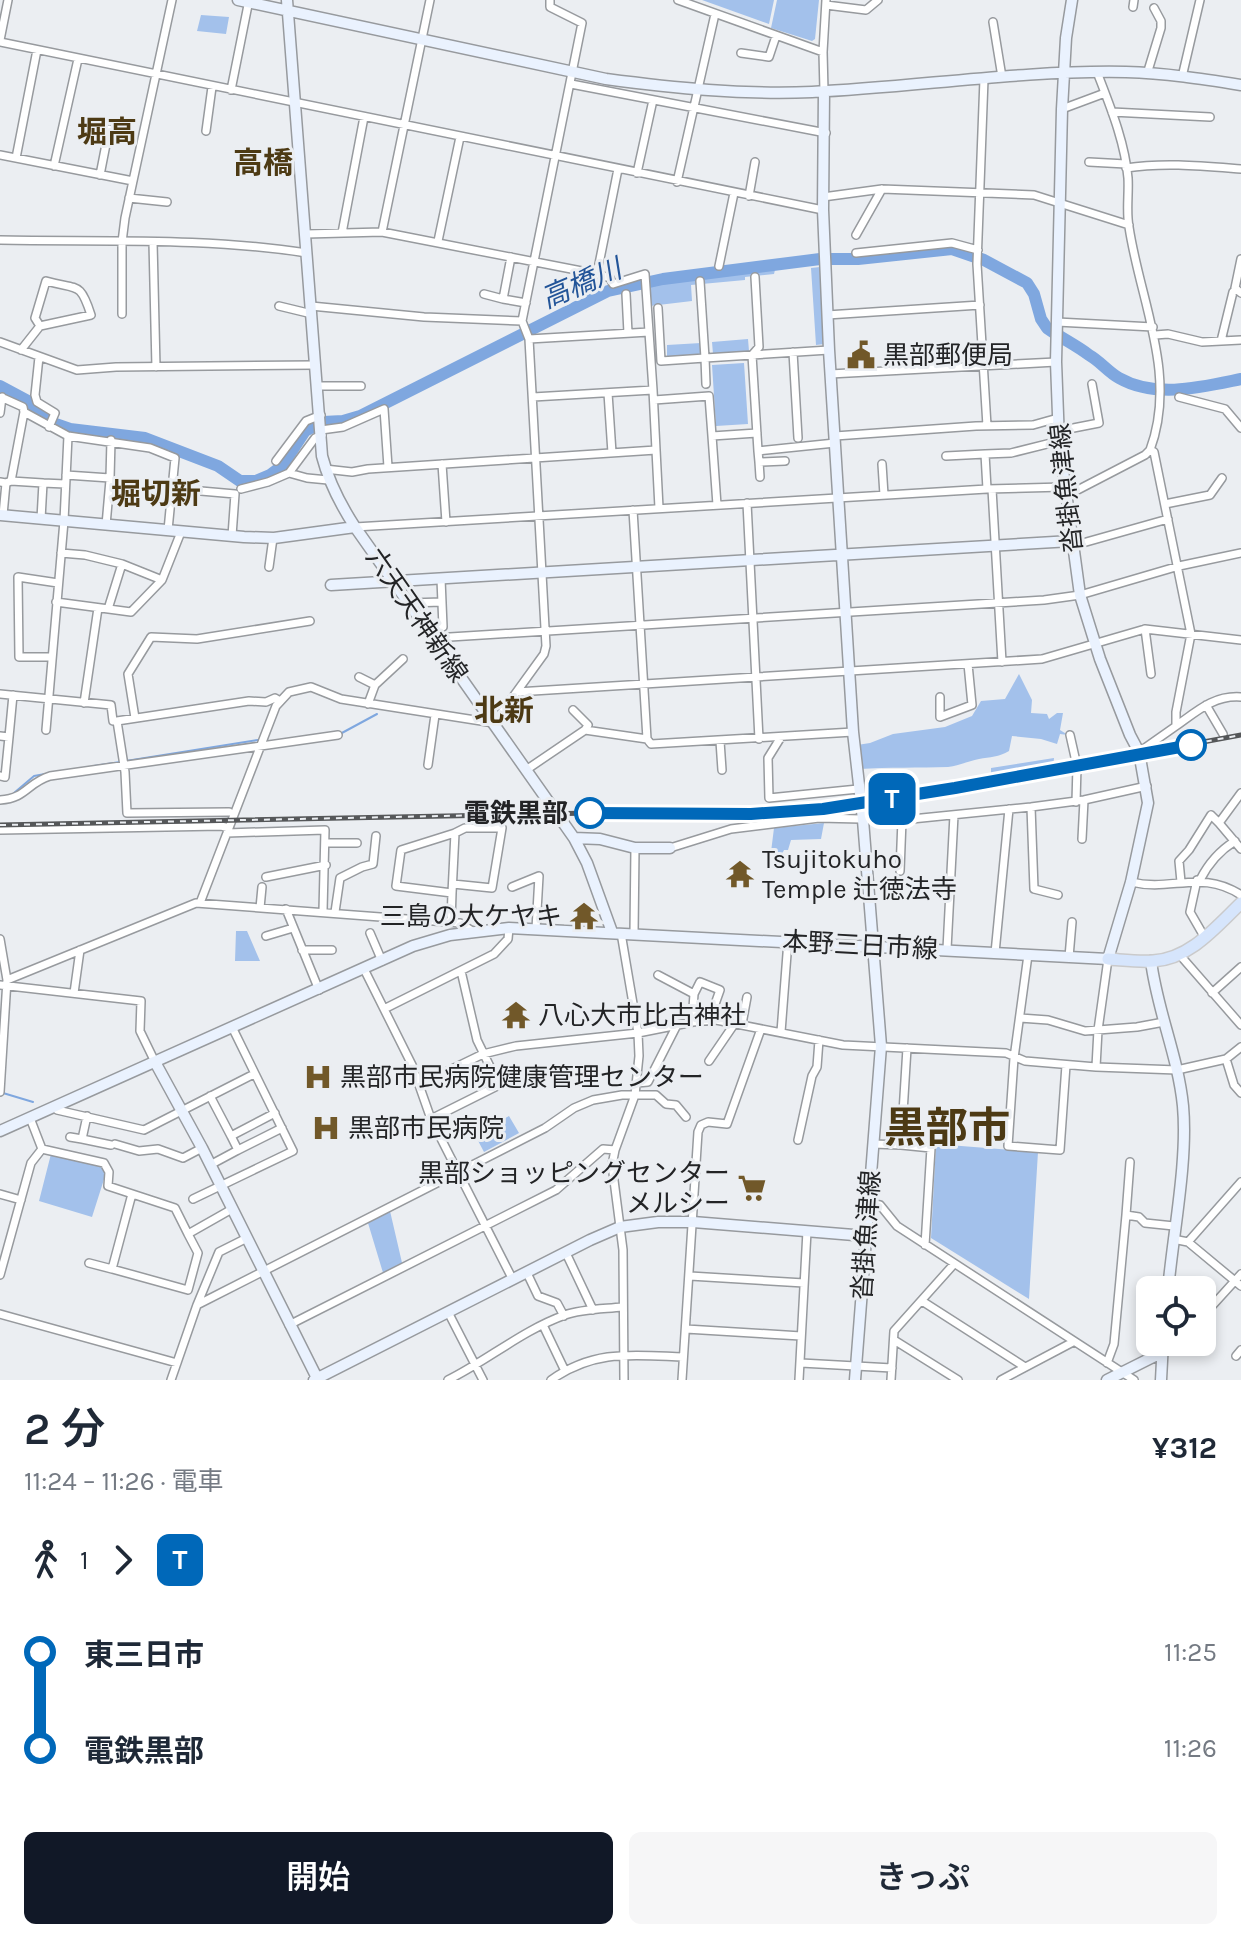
<!DOCTYPE html>
<html lang="ja">
<head>
<meta charset="utf-8">
<style>
	:root { --surface:#fff; --page:#f6f6f7; --text:#1f2937; --muted:#747a83; --accent:#111827 }
	body { margin:0; font-family:Karla,"Noto Sans JP",sans-serif; background:var(--page); color:var(--text); height:100vh; display:flex; flex-direction:column; font-size:30px; white-space:nowrap }
	* { box-sizing:border-box; margin:0 }
	p { font-size:26px; color:var(--muted) }
	.icon { flex:none; width:44px; height:44px; fill:none; stroke:currentColor; stroke-width:2; stroke-linecap:round; stroke-linejoin:round }
	.map { position:relative; height:1380px; overflow:hidden }
	.sheet { display:flex; flex-direction:column; background:var(--surface); flex:1 }
	.sheet>* { flex:none }
	.badge { padding:0 16px; border-radius:12px; font-size:28px; line-height:52px }
	.buttons { position:absolute; left:1136px; top:1276px; display:grid; gap:16px }
	.buttons a { display:grid; place-items:center; width:80px; height:80px; border-radius:12px; background:var(--surface); box-shadow:0 4px 12px #0003; font-size:40px }
	.map>.badge { position:absolute; translate:-50% -50%; box-shadow:0 0 0 4px #fff }
	.legs { display:flex; align-items:center; gap:12px; height:88px; padding:0 24px; font-size:26px }
	.legs p { margin-inline-start:auto }
	.head { display:flex; align-items:center; justify-content:space-between; height:136px; padding:0 24px }
	h1 { font-size:44px; font-weight:600; line-height:60px }
	.button { display:flex; gap:16px; margin-top:auto; padding:16px 24px }
	.button a { flex:1; height:92px; border-radius:12px; background:var(--accent); color:#fff; font-size:32px; font-weight:600; line-height:92px; text-align:center }
	.button a+a { background:var(--page); color:var(--text) }
	ul { padding:0 24px; list-style:none }
	li { display:flex; align-items:center; gap:28px; height:96px; font-size:30px }
	li i { display:grid; place-items:center; width:12px; height:100%; margin:0 10px; background:currentColor }
	li i::after { content:''; width:20px; height:20px; margin:-10px; border:6px solid; border-radius:50%; background:var(--surface) }
	li p { margin-inline-start:auto }
	li:first-child i { background:linear-gradient(#0000 50%,currentColor 0) }
	li:last-child i { background:linear-gradient(currentColor 50%,#0000 0) }
	.map>svg:first-child { display:block }
	.green { fill:#a3c1eb }
	.lines { fill:none; stroke-linecap:round; stroke-linejoin:round }
	.stream { stroke:#7fa7df; stroke-width:2 }
	.river { stroke:#7fa7df; stroke-width:12 }
	.street-casing { stroke:#979a9e; stroke-width:10 }
	.secondary-casing { stroke:#979a9e; stroke-width:13 }
	.primary-casing { stroke:#cacacb; stroke-width:14 }
	.street { stroke:#fff; stroke-width:7 }
	.secondary { stroke:#eaf2fe; stroke-width:10 }
	.primary { stroke:#d6e5fc; stroke-width:11 }
	.rail-casing { stroke:#555759; stroke-width:5 }
	.rail { stroke:#ebeef2; stroke-width:2; stroke-dasharray:6; stroke-linecap:butt }
	.line-1-casing { stroke:#fff; stroke-width:18 }
	.line-1 { stroke:#0068b9; stroke-width:12 }
	.stop-1-dot { fill:#fff; stroke:#0068b9; stroke-width:4 }
	.labels { text-anchor:middle; stroke-width:6; stroke-linejoin:round; paint-order:stroke }
	.poi-label { font-size:26px; fill:#232426; stroke:#ebeef2; text-anchor:start }
	.street-label { font-size:26px; fill:#232426; stroke:#ebeef2 }
	.stop-label { font-size:26px; font-weight:bold; fill:#232426; stroke:#ebeef2; text-anchor:end }
	.water-label { font-size:28px; font-style:italic; fill:#225498; stroke:#ebeef2 }
	.quarter-label { font-size:30px; font-weight:bold; fill:#4d3a14; stroke:#ebeef2 }
	.town-label { font-size:42px; font-weight:bold; fill:#4d3a14; stroke:#ebeef2 }
</style>
</head>
<body>
<div class="map">
<svg width="1241" height="1380" viewBox="0 0 1241 1380">
	<rect width="100%" height="100%" fill="#ebeef2"/>
	<path class="green" d="M702 0H774L769 24Z
		M777 0H819L815 39 812 41 771 28Z
		M201 15 229 17 226 34 197 31Z
		M820 267 825 344 816 345 811 268Z
		M775 270 774 274 745 277V280L691 285 692 301 650 306 648 285Z
		M748 339 749 351 713 354 712 342Z
		M701 343V355L667 358V345Z
		M744 363 748 424 716 426 712 365Z
		M1019 674 1032 700 1031 713 1047 714 1049 719 1057 713H1063L1060 730 1068 735 1060 734 1057 744 1041 739 1012 736 1009 751C999 757 990 757 979 759 969 761 958 766 948 767 919 768 889 767 859 769L857 745 870 743 893 734 945 727 972 716 981 701 1005 699Z
		M1054 758 1053 767 991 778V768Z
		M824 823 821 839 791 840 788 850H784L782 854 771 852 774 828Z
		M236 931H247L260 961H235Z
		M509 1116 519 1133 484 1152 475 1135Z
		M936 1144 1038 1152 1029 1299 931 1238Z
		M51 1154 100 1166 106 1173 92 1217 39 1201Z
		M390 1211 403 1267 384 1276 368 1223Z"/>
	<g class="lines">
		<path class="stream" d="M340 734 377 714
			M126 761 258 740
			M94 766 120 762
			M14 793 34 776 45 774
			M3 1093 33 1102"/>
		<path class="river" d="M0 386 28 401 47 421 70 429 145 438 218 466 240 481H256L270 475 282 466 305 431 323 422 343 421 360 416 608 291 663 279 820 259H858L952 249 984 260 1027 283 1034 294 1041 319 1047 328C1061 338 1076 345 1089 355 1100 361 1108 372 1119 378 1156 399 1202 387 1241 379"/>
		<defs>
			<path id="street" d="M678 0 823 52
				M826 5 866 10 878 0
				M1133 7 1134 0
				M993 22 1002 77
				M0 40 8 0
				M0 42 823 210
				M741 53 769 57 776 36
				M1097 72C1110 106 1125 142 1128 178 1129 194 1126 211 1129 227 1140 301 1178 375 1150 450L1154 452 1191 634 1176 712V726L1139 752
				M1147 74 1161 28V21L1154 8
				M1182 77 1200 0
				M984 79 977 264 987 426
				M571 84 826 133
				M231 90 249 0
				M824 91 823 52 826 0
				M1062 109 1105 93
				M1112 112 1210 117
				M206 131 212 87
				M0 155 133 181
				M16 158 37 50
				M1089 162 1126 164
				M54 166 78 59
				M1126 168C1164 162 1203 166 1241 169
				M637 173 653 100
				M100 175 109 129
				M677 182 715 14
				M749 196 755 162
				M823 197 882 189 1034 195 1129 225
				M129 198 167 202
				M382 232 430 0
				M342 233 364 117
				M306 234 382 232 597 274 610 278 613 284 645 274 649 332
				M856 235 882 189
				M0 240C102 242 205 237 307 253
				M438 241 460 137
				M153 242 156 367
				M856 253 952 243 978 250
				M1241 259 1235 288 1241 293
				M719 266 734 193
				M597 274 618 169
				M755 277 759 347 752 355 758 451 835 443
				M700 281 705 358 829 350
				M484 294 503 299 511 257
				M626 294 628 333
				M503 299 526 303
				M279 306 312 314
				M311 306 424 317 522 321
				M658 308 661 361 705 358 706 384
				M122 314V242L125 218 172 0
				M827 315 980 305
				M1057 322 1153 327
				M1155 335 1168 334 1202 342 1241 340
				M529 339 649 332 653 390
				M1221 341 1233 292 1236 290
				M0 342 77 370 116 367 315 365
				M21 350 40 326 35 318 46 281C78 290 80 281 91 315L40 326
				M793 352 798 438
				M39 357 35 395 37 402 55 413 49 427
				M830 374 1056 362
				M318 386H361
				M608 393 612 453
				M533 397 653 390 656 450
				M1179 397 1225 409 1241 428
				M3 398 23 407 24 412
				M654 400 709 396 712 436 757 433
				M0 413 2 397
				M321 430 343 427 384 409 388 467
				M1058 431 1099 423 1092 384
				M322 435 315 438 289 473 307 478 328 480
				M712 436 717 505
				M835 436 976 426 1033 425 1058 418
				M758 451 759 462 785 461
				M985 454 1011 453 1059 441
				M946 456 985 454 987 489
				M276 461 306 421 321 415
				M759 462 760 477
				M442 464 446 522
				M882 464 884 495
				M325 469 352 472 368 469 656 450 659 508
				M66 475 110 478 111 440
				M11 481 43 483 41 519
				M0 482 6 483 3 515
				M6 483 11 481 24 412 68 436
				M43 483 65 484
				M110 483 235 494 232 536
				M241 489 268 482 289 473
				M992 489 1002 662
				M1066 496 1145 455 1150 450
				M747 503 759 739
				M1165 504 1210 495 1222 478
				M633 510 647 739
				M106 525 110 480
				M355 527 987 489 1064 487
				M1072 546 1168 519
				M61 553 85 555 122 564 108 609
				M122 564 162 580
				M269 567 273 538
				M56 602 131 612 162 580 181 532
				M409 603 442 602
				M1145 629 1151 674
				M430 632 443 627 441 579
				M434 638 1044 600 1080 595 1179 566 1241 553
				M51 657H19L18 577 58 583
				M359 677 375 685 368 704
				M375 685 403 659
				M517 692 1042 659 1145 629 1241 640
				M0 694 111 705 113 721H117L249 701 266 702 275 698 280 701
				M940 697V717L972 705 968 664
				M84 703 98 608
				M1206 705 1223 734
				M135 718 128 674 151 637 197 639 310 621
				M117 721 125 772 127 813 229 812
				M1176 726C1197 711 1214 695 1241 697
				M46 730 64 521 68 436 150 448 175 458 168 530
				M585 730 647 739 651 744 853 732
				M1070 735 1077 766 1076 802
				M0 736 9 737 13 695
				M781 737 768 758 769 798 858 789
				M720 741 722 770
				M428 765 435 715
				M526 770 585 730 588 725 573 710
				M0 776 5 777 9 737
				M1241 793 1219 823 1241 849
				M0 800C27 798 27 783 50 776L338 735
				M1031 807 1034 889 1058 895
				M0 830 221 826 229 828
				M227 833 325 830 323 911
				M1082 839 1084 800
				M326 843H357
				M670 848 731 829 819 818 902 820 1031 807 1084 800 1147 786
				M900 871 902 820
				M266 877 326 865
				M1197 880 1190 912 1205 938
				M1200 880C1208 864 1219 851 1235 841
				M1131 882C1172 892 1201 869 1241 895
				M1181 882 1179 861 1189 850 1211 815 1219 823
				M453 884 492 888 502 828H465L455 833 452 893 396 886 401 850 455 833
				M512 887 539 876 536 929
				M200 903 276 706 289 692 311 687 341 699 494 723 544 654 546 646 529 339 522 321 582 23 550 7V0
				M260 908 262 887
				M286 909 319 990
				M335 912 340 878 362 867 373 864 376 836
				M451 922 452 893
				M370 933 382 961
				M621 933 638 1033 639 1056 635 1095 615 1150 612 1165 623 1250 624 1380
				M634 933 635 848
				M266 936 293 928
				M0 939 7 980 0 1092
				M947 949 954 815
				M302 950H332
				M995 953 1009 809
				M1179 954 1241 1025
				M1028 955 1014 1058 1008 1146 1060 1150 1066 1065
				M1069 957 1072 922
				M364 969 412 1065 431 1119 513 1280
				M658 975 694 994 692 1022
				M7 980 196 903 460 923 472 931
				M0 985 141 1001 140 1031 155 1062
				M74 993 80 950
				M1212 993 1241 967
				M694 994 700 982 720 990 709 1021
				M384 1009 494 954 508 939 509 928
				M1020 1018 1048 1020 1085 1031 1137 1027 1164 1022
				M742 1024 747 997
				M781 1032 788 941
				M1226 1059 1234 1085 1241 1093
				M709 1061 735 1023
				M1096 1067 1098 1030 1108 959
				M637 1083 648 1082 677 1025
				M419 1085 483 1054 516 1046 638 1033 693 1022 716 1020 843 1045 1006 1053 1025 1061 1096 1067 1177 1070 1226 1059 1241 1047
				M210 1096 231 1136 275 1113
				M54 1107 57 1110 144 1130 254 1074
				M30 1118 42 1149 104 1163 109 1172 108 1186 175 1208 188 1234 232 1209
				M431 1119 499 1085 477 1040 461 971
				M70 1137 82 1139 87 1116
				M82 1139 111 1145
				M798 1140 812 1076 817 1067 819 1040
				M115 1144 139 1151 158 1149 183 1158 202 1148
				M873 1144 901 1145 907 1048
				M901 1145 931 1148 925 1245
				M238 1150 282 1128
				M210 1165 238 1150 231 1136
				M0 1194 21 1200
				M132 1194 112 1269 188 1290 198 1253 188 1234
				M193 1199 293 1151 232 1027
				M868 1203 880 1205 897 1226 1134 1380
				M1126 1215 1130 1162
				M1173 1239 1188 1242 1241 1286
				M1188 1242 1241 1182
				M566 1253 593 1310
				M89 1263 112 1269
				M527 1273 538 1296 557 1303 564 1316
				M0 1275 31 1163 42 1149
				M690 1276 804 1283
				M922 1301 1025 1367
				M197 1305 219 1252 247 1238
				M448 1312 483 1380
				M0 1314 177 1363
				M1202 1317 1241 1274
				M289 1325 556 1190 603 1149 615 1150
				M543 1325 565 1371
				M686 1329 801 1336
				M894 1340 958 1380
				M1236 1356 1241 1350
				M801 1363 892 1368
				M1107 1363 1114 1344 1126 1215 1139 1217 1145 1223 1174 1226
				M171 1380 197 1305 545 1128 574 1108 593 1100 622 1095H656L666 1104 676 1105 686 1117
				M448 1380C488 1360 523 1330 565 1315 582 1309 604 1309 622 1307
				M551 1380C595 1349 633 1355 683 1357
				M682 1380 698 1132 701 1125 708 1122 727 1124 761 1029
				M799 1380 807 1231
				M891 1380 894 1331 954 1264
				M1001 1380 1073 1342"/>
			<path id="secondary" d="M238 0 606 79C674 88 743 95 812 92 917 87 1021 70 1126 72 1165 73 1203 79 1241 85
				M287 0 322 456C329 483 340 504 355 527L574 838 587 863 612 932
				M824 91 823 210 829 350 853 732 863 820 881 1046 855 1380
				M0 515 244 537 274 538 355 527
				M331 585 1071 541
				M574 838 600 839 635 848H670
				M1151 961C1157 1010 1178 1056 1183 1106 1188 1161 1173 1234 1168 1290
				M155 1062 202 1148 318 1380
				M0 1131 413 946 450 935 509 928 1108 959 1131 882 1148 803 1139 752 1130 735 1100 659 1080 595 1059 441 1056 362 1062 109 1066 38 1072 0
				M314 1380 590 1240 620 1227 658 1222H693L866 1236
				M1107 1380 1163 1352
				M1161 1380 1163 1342"/>
			<path id="primary" d="M1108 959C1123 960 1138 962 1153 961 1190 959 1216 927 1241 903"/>
		</defs>
		<use href="#street" class="street-casing"/>
		<use href="#secondary" class="secondary-casing"/>
		<use href="#primary" class="primary-casing"/>
		<use href="#street" class="street"/>
		<use href="#secondary" class="secondary"/>
		<use href="#primary" class="primary"/>
		<defs>
			<path id="rail" d="M0 825 590 813H774L841 807 955 788 1241 735"/>
		</defs>
		<use href="#rail" class="rail-casing"/>
		<use href="#rail" class="rail"/>
	</g>
	<g class="lines">
		<defs>
			<path id="line-1" d="M590 813 751 814 823 809 955 788 1191 745"/>
		</defs>
		<use href="#line-1" class="line-1-casing"/>
		<use href="#line-1" class="line-1"/>
	</g>
	<defs>
		<symbol id="civic-bare" viewBox="-9 -9 18 18"><path d="M-.6-6.5H3V-4.5H.6V-3L4-1V1h2V6H-6V1h2V-1L-.6-3ZM-1.2 2.5V6h2.4V2.5Z" fill="#715829" stroke="#ebeef2" stroke-width="2.5" paint-order="stroke"/></symbol>
		<symbol id="temple-bare" viewBox="-9 -9 18 18"><path d="M0-6L5-2H3V0L6.5 2.5H4V6H1.5V3h-3V6H-4V2.5H-6.5L-3 0V-2H-5Z" fill="#715829" stroke="#ebeef2" stroke-width="2.5" paint-order="stroke"/></symbol>
		<symbol id="hospital-bare" viewBox="-9 -9 18 18"><path d="M-5-5h3v3.5h4V-5h3V5h-3V1.5h-4V5h-3Z" fill="#715829" stroke="#ebeef2" stroke-width="2.5" paint-order="stroke"/></symbol>
		<symbol id="supermarket-bare" viewBox="-9 -9 18 18"><path d="M-6-5.5h2.5l.6 2H6L4.5 2H-2.5L-4.4-4H-6ZM-1.5 3.2a1.3 1.3 0 1 0 .1 0ZM3 3.2a1.3 1.3 0 1 0 .1 0Z" fill="#715829" stroke="#ebeef2" stroke-width="2.5" paint-order="stroke"/></symbol>
	</defs>
	<g fill-rule="evenodd">
		<use href="#civic-bare" x="841" y="335" width="40" height="40"/>
		<use href="#temple-bare" x="720" y="854" width="40" height="40"/>
		<use href="#temple-bare" x="564" y="896" width="40" height="40"/>
		<use href="#temple-bare" x="496" y="995" width="40" height="40"/>
		<use href="#hospital-bare" x="298" y="1057" width="40" height="40"/>
		<use href="#hospital-bare" x="306" y="1108" width="40" height="40"/>
		<use href="#supermarket-bare" x="732" y="1168" width="40" height="40"/>
	</g>
	<g class="stop-1-dot">
		<circle cx="1191" cy="745" r="14"/>
		<circle cx="590" cy="813" r="14"/>
	</g>
	<g class="labels">
		<g class="poi-label">
			<text x="883" y="364">黒部郵便局</text>
			<text x="762" y="868">Tsujitokuho<tspan x="762" dy="30">Temple 辻徳法寺</tspan></text>
			<text x="562" y="925" text-anchor="end">三島の大ケヤキ</text>
			<text x="538" y="1024">八心大市比古神社</text>
			<text x="340" y="1086">黒部市民病院健康管理センター</text>
			<text x="348" y="1137">黒部市民病院</text>
			<text x="730" y="1182" text-anchor="end">黒部ショッピングセンター<tspan x="730" dy="30">メルシー</tspan></text>
		</g>
		<g class="street-label">
			<text transform="translate(1066 488) rotate(-96)" y="9">沓掛魚津線</text>
			<text transform="translate(417 615) rotate(55)" y="9">六天天神新線</text>
			<text transform="translate(860 945) rotate(3)" y="9">本野三日市線</text>
			<text transform="translate(866 1235) rotate(-86)" y="9">沓掛魚津線</text>
		</g>
		<g class="stop-label">
			<text x="568" y="822">電鉄黒部</text>
		</g>
		<g class="water-label">
			<text transform="translate(581 283) rotate(-23)" y="10">高橋川</text>
		</g>
		<g class="quarter-label">
			<text x="107" y="142">堀高</text>
			<text x="263" y="173">高橋</text>
			<text x="156" y="504">堀切新</text>
			<text x="504" y="721">北新</text>
		</g>
		<g class="town-label">
			<text x="947" y="1142">黒部市</text>
		</g>
	</g>
</svg>
<div class="buttons">
<a><svg class="icon" aria-label="locate" viewBox="0 0 24 24"><circle cx="12" cy="12" r="6"/><path d="M12 2v4M12 18v4M2 12h4M18 12h4"/></svg></a>
</div>
<b class="badge" style="left:892px;top:799px;background:#0068b9;color:#fff">T</b>
</div>
<section class="sheet">
<div class="head"><div><h1>2 分</h1><p>11:24 – 11:26 · 電車</p></div><b>¥312</b></div>
<div class="legs"><svg class="icon" aria-label="walk" viewBox="0 0 24 24"><circle cx="13" cy="4" r="2"/><path d="M13 8l-2 6 4 7M11 14l-3 7M7 12l3-4h3l4 4"/></svg>1<svg class="icon" aria-label="forward" viewBox="0 0 24 24"><path d="M9 5l7 7-7 7"/></svg><b class="badge" style="background:#0068b9;color:#fff">T</b></div>
<ul>
<li><i style="color:#0068b9"></i><b>東三日市</b><p>11:25</p></li>
<li><i style="color:#0068b9"></i><b>電鉄黒部</b><p>11:26</p></li>
</ul>
<div class="button"><a>開始</a><a>きっぷ</a></div>
</section>
</body>
</html>
